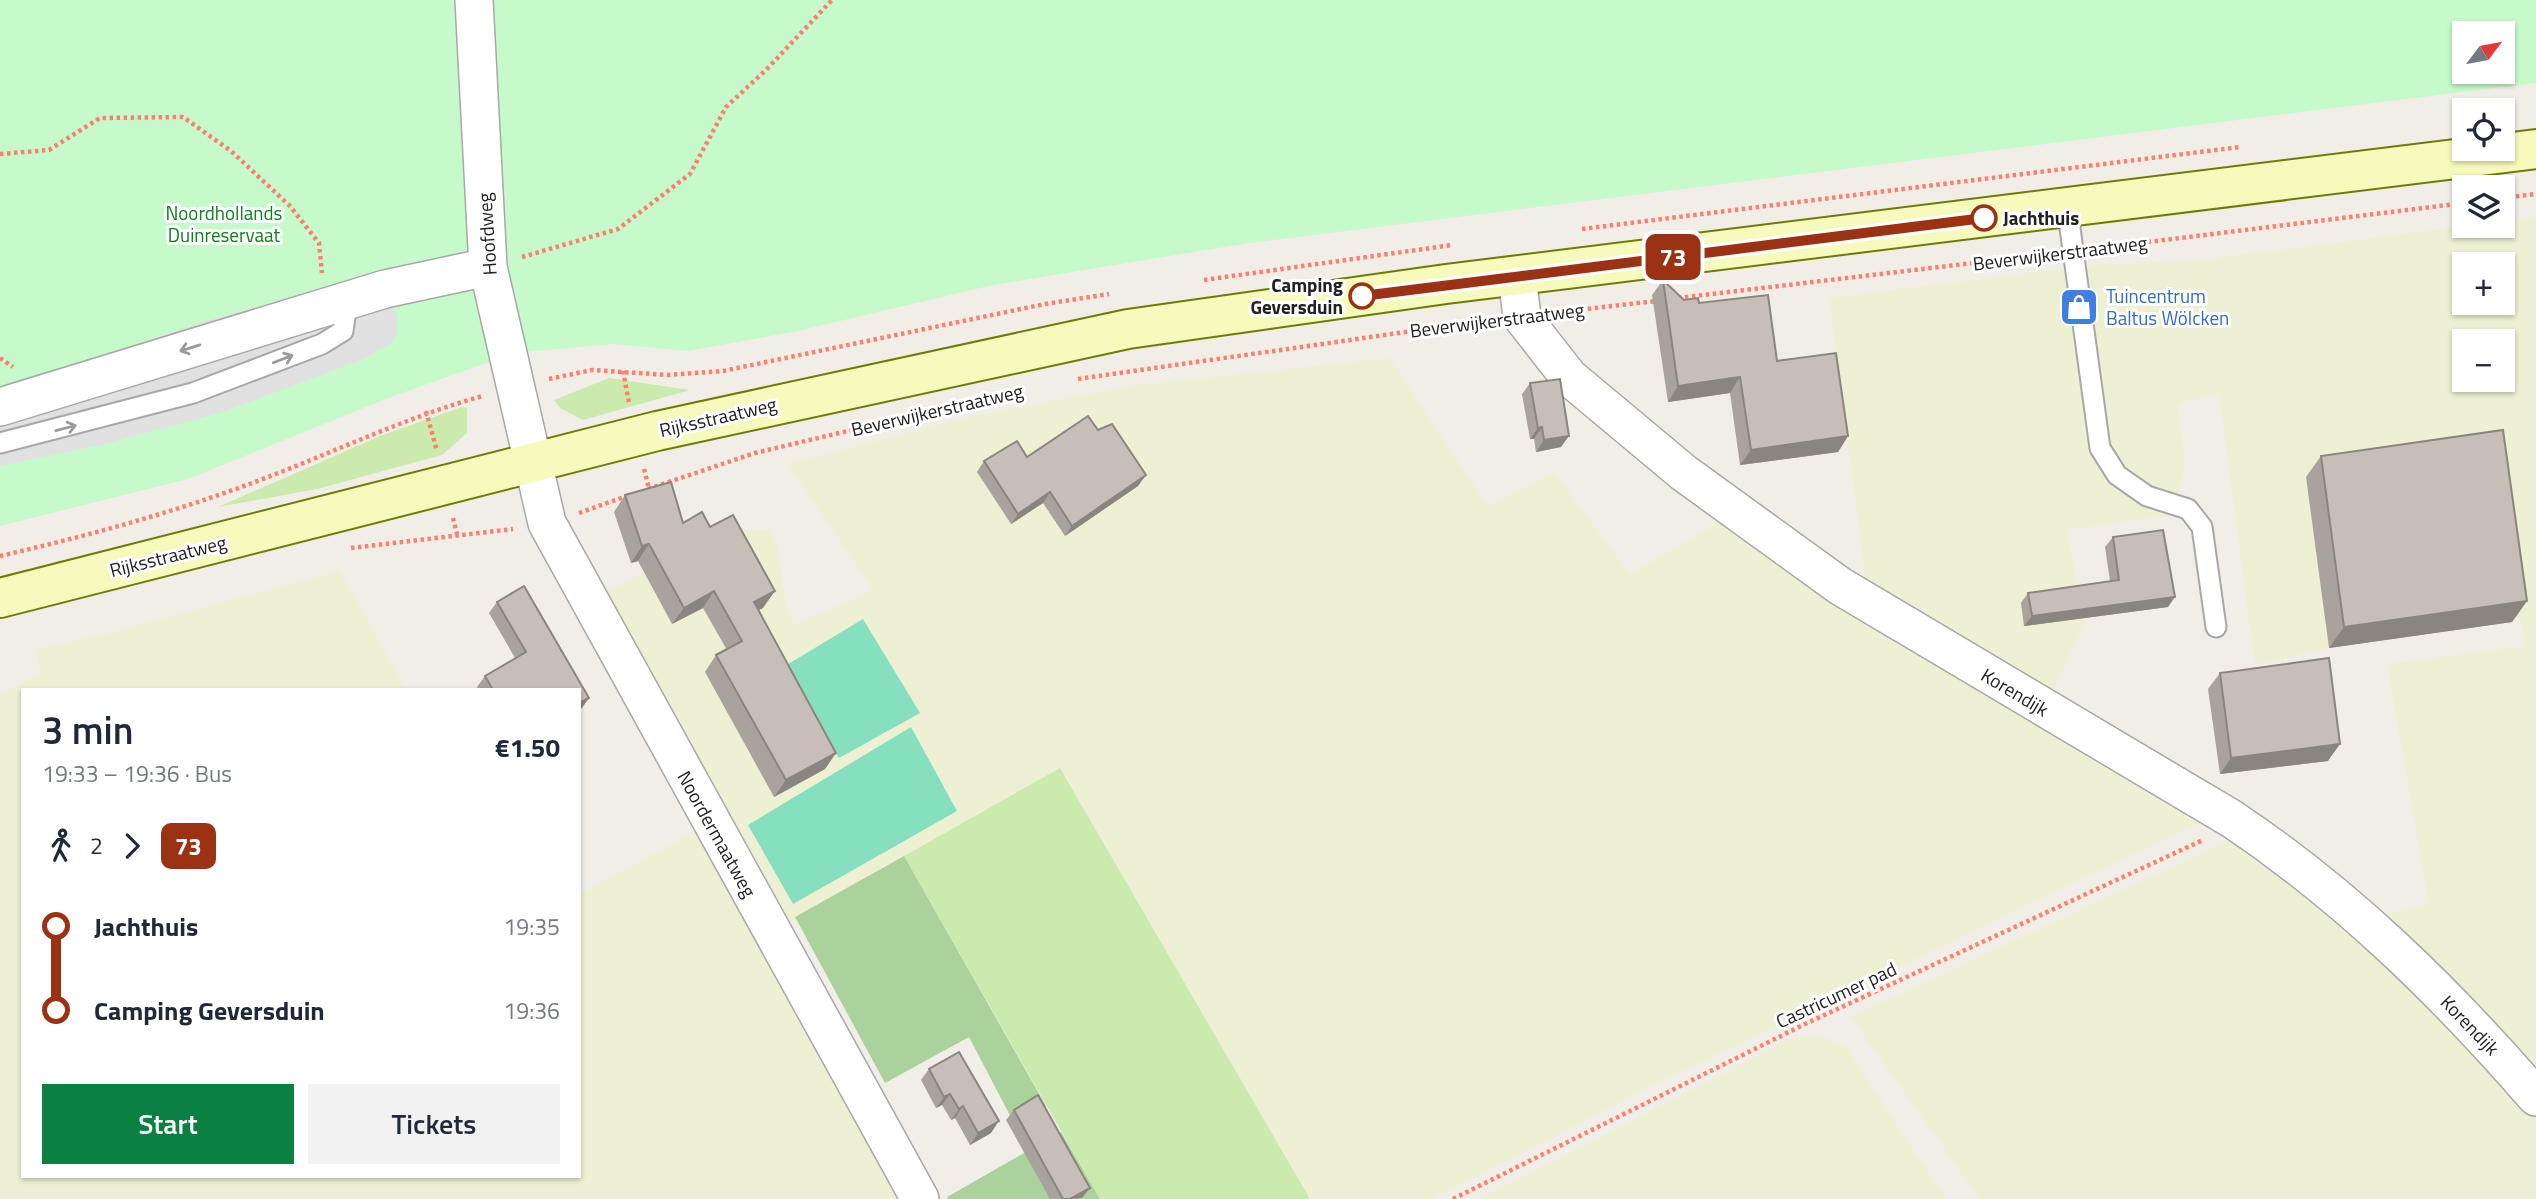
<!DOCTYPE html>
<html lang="en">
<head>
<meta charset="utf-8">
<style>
	:root { --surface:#fff; --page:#f2f2f3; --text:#1f2937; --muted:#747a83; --accent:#0b8043 }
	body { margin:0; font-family:"Titillium Web",sans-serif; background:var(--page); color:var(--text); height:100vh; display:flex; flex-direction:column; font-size:26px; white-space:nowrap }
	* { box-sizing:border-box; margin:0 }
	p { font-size:23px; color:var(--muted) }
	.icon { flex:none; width:38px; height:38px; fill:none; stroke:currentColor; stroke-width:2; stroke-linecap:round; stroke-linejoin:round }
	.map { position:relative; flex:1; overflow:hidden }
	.drawer { position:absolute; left:21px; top:688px; width:560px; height:490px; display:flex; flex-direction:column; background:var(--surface); border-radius:0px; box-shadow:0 2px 5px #0004 }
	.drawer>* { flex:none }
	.badge { padding:0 14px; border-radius:10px; font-size:24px; line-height:46px }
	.needle { width:46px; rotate:58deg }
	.buttons { position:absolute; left:2452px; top:21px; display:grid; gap:14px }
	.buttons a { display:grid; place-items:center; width:63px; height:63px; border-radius:0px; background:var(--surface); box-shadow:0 2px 5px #0004; font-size:35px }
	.map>.badge { position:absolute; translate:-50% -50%; box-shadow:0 0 0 4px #fff }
	.legs { display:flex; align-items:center; gap:10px; height:77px; padding:0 21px; font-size:23px }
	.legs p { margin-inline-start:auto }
	.summary { display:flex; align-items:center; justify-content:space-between; height:119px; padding:0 21px }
	h1 { font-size:38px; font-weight:600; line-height:52px }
	.cta { display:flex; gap:14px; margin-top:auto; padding:14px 21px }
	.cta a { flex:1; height:80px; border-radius:0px; background:var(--accent); color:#fff; font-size:28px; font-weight:600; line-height:80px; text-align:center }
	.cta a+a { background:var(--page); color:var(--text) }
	ul { padding:0 21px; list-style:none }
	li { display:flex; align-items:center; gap:24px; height:84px; font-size:26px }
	li i { display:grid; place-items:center; width:10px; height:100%; margin:0 9px; background:currentColor }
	li i::after { content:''; width:18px; height:18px; margin:-9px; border:5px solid; border-radius:50%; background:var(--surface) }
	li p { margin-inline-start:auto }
	li:first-child i { background:linear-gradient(#0000 50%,currentColor 0) }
	li:last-child i { background:linear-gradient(currentColor 50%,#0000 0) }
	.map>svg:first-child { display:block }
	.farmland { fill:#edf0d3; fill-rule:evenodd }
	.grass { fill:#cbebae }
	.forest { fill:#abd19c }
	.park { fill:#c6facb; fill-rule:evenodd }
	.pitch { fill:#86e0bf }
	.parking { fill:#e1e1e1 }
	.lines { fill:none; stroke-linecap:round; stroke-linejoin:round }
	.service-casing { stroke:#a8a8a8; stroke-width:23 }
	.minor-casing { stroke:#a8a8a8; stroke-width:40 }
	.secondary-casing { stroke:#6d7c04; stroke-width:42 }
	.path { stroke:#fb806f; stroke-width:4.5; stroke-dasharray:3.5 3.5; stroke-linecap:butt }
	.service { stroke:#fff; stroke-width:19 }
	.minor { stroke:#fff; stroke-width:37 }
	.secondary { stroke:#f6fabc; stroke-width:38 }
	.wall { fill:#aaa39d }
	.shaded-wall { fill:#8b8580 }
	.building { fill:#c6beb7; stroke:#8b8580; stroke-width:2 }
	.oneway { stroke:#9b9b9b }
	.line-1-casing { stroke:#fff; stroke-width:16 }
	.line-1 { stroke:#9b3214; stroke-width:10 }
	.stop-1-dot { fill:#fff; stroke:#9b3214; stroke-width:3.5 }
	.labels { text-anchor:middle; stroke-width:6; stroke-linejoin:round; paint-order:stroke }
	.park-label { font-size:19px; fill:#0b8317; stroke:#fff }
	.stop-label { font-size:19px; font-weight:bold; fill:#212121; stroke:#fff; text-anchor:start }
	.street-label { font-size:19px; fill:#212121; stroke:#fff }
	.shop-label { font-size:19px; fill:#366cbe; stroke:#fff; text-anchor:start }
</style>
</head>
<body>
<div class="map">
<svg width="2536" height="1199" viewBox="0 0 2536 1199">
	<rect width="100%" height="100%" fill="#f1eee8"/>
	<path class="farmland" d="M2536 217V1074L2375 916 2429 905 2387 664 2525 646 2493 446 2492 451 2306 476 2329 648 2255 665 2219 394 2177 403 2185 463 2174 515 2066 530 2085 621 2050 698 1866 582 1829 298 2095 265 2199 260 2466 226H2502L2503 221ZM2464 264H2502V303H2464ZM2464 341H2502V380H2464Z
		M1390 358 1488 507 1554 472 1630 574 1729 517 1844 602 2082 754 2198 823 1649 1087 1433 1199H1310L1061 768 780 928 594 599 722 531 769 530 779 550 786 607 794 625 873 590 788 464 978 415 1130 386Z
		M340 571 406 689 23 690V1176H579V894L702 828 904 1199H0V694L42 672 34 650 113 632Z
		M2227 841 2345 925 2453 1029 2536 1117V1199H1980L1851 1017Z
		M1822 1036 1846 1047 1946 1199H1479L1792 1038Z"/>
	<path class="grass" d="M609 378 690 390 583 420 560 408 554 400Z
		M462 407 467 408V433L442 455 317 489 218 507 380 436Z
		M1060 768 1310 1199H1100L904 856Z"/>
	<path class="forest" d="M904 856 1046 1106 1015 1125 969 1037 885 1083 795 917Z
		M1061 1132 1100 1199H948L947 1197Z"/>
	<path class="park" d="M0 0H2536V83L1249 243 993 285 793 332 688 351 614 344 514 353 391 397 188 479 0 526ZM2464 33H2502V72H2464Z"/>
	<path class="pitch" d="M863 619 920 713 839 758 785 666Z
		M911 727 957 811 793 904 748 825Z"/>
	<path class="parking" d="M372 273 393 302 398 322 397 335 391 344 361 360 220 413 105 444 0 466V390L197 324Z"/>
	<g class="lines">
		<defs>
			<path id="service" d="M2067 206 2100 448 2117 475 2147 496 2188 509 2202 527 2216 627
				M0 443 193 393 322 344 343 331 345 317 326 307"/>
			<path id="minor" d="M474 0 488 267 547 523 920 1199
				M1517 276 1522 317 1569 377 1684 473 1840 586 2232 819C2347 896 2445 992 2536 1097
				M0 407 385 289 488 267"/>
			<path id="secondary" d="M0 598 657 431 1128 329 1446 284 2536 149"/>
		</defs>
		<use href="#service" class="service-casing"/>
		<use href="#minor" class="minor-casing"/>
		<use href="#secondary" class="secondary-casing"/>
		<path class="path" d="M0 154 49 150 100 118 183 117 231 151 290 206 319 243 322 273
			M2502 198 2536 194
			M1582 229 2240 147
			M2099 248 2464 203
			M522 257 618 229 690 174 726 107 767 69 832 0
			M1204 280 1452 245
			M1678 298 2049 254
			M1560 312 1656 301
			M0 358 13 367
			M623 371 629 403
			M549 379 592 370 668 375 723 371 1045 304 1109 294
			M1078 379 1489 320
			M426 411 437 451
			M644 469 649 489
			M648 489 755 453 974 401
			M579 513 627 496
			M453 518 457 534
			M351 548 513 529
			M0 556C87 536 176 512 260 480 335 452 406 417 483 396
			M1453 1199 1805 1024 2203 840"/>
		<use href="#service" class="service"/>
		<use href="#minor" class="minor"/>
		<use href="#secondary" class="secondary"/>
	</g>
	<path class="wall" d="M1663 280 1684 300 1699 303 1777 361 1848 436 1838 452 1740 465 1730 393 1668 402 1652 295Z
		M1530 383 1561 447 1536 452 1534 439H1530L1522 394Z
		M1098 430 1146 475 1138 486 1065 536 1043 503 1011 524 977 472 984 461 1027 457Z
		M2321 456 2527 601 2512 622 2329 648 2306 477Z
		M625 495 683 523 710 527 763 608 758 610 825 769 774 797 705 672 716 655 727 650 703 608 672 624 638 561 631 563 614 512Z
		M2113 537 2168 607 2024 626 2021 603 2028 593 2110 581 2105 547Z
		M497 602 589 698 581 709 579 710V690H479L477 687 485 676 515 658 489 613Z
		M2220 673 2328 761 2220 774 2208 689Z
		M929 1069 991 1133 970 1145 955 1118 951 1120 942 1105 936 1108 921 1080Z
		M1014 1110 1082 1198 1050 1199 1006 1120Z"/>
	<path class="shaded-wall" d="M1740 377 1730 393 1668 402 1678 386Z
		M1542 427 1534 439H1530L1538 428Z
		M1569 436 1561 447 1536 452 1544 440Z
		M1848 436 1838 452 1740 465 1751 450Z
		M1146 475 1138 486 1065 536 1072 526Z
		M1050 492 1043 503 1011 524 1018 514Z
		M649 544 638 561 631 563 642 546Z
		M714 591 703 608 672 624 684 608Z
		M775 591 763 608 742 619 754 602Z
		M2175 597 2168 607 2024 626 2032 616Z
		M2527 601 2512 622 2329 648 2344 627Z
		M589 698 581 709 579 710V703Z
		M2340 744 2328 761 2220 774 2231 758Z
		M836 753 825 769 774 797 786 780Z
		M950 1094 942 1105 936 1108 944 1097Z
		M963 1106 955 1118 951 1120 959 1109Z
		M999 1121 991 1133 970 1145 978 1133Z
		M1090 1188 1082 1198 1070 1199Z"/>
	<path class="building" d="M1663 280 1684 300 1698 298 1699 303 1768 295 1777 361 1836 353 1848 436 1751 450 1740 377 1678 386Z
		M1560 379 1569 436 1544 440 1542 427 1538 428 1530 383Z
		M1088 416 1098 430 1112 424 1146 475 1072 526 1050 492 1018 514 984 461 1017 441 1027 457Z
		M2503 430 2527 601 2344 627 2321 456Z
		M671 482 683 523 702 512 710 527 733 515 775 591 754 602 836 753 786 780 716 655 742 641 714 591 684 608 649 544 642 546 625 495Z
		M2163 530 2175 597 2032 616 2028 593 2119 580 2113 537Z
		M524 586 589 698 579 703V690H493L485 676 526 652 497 602Z
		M2329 658 2340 744 2231 758 2220 673Z
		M959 1052 999 1121 978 1133 963 1106 959 1109 950 1094 944 1097 929 1069Z
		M1038 1095 1090 1188 1070 1199H1063L1014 1110Z"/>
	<defs><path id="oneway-shaft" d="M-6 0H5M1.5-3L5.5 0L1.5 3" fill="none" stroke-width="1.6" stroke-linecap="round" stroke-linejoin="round" transform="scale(1.75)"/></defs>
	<g class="oneway">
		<use href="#oneway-shaft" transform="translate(190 348) rotate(163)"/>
		<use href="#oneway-shaft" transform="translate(283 359) rotate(-21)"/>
		<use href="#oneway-shaft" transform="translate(66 428) rotate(-15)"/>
	</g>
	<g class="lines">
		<defs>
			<path id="line-1" d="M1362 296 1984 218"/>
		</defs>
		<use href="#line-1" class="line-1-casing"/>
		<use href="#line-1" class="line-1"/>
	</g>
	<defs>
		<symbol id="shop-square" viewBox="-11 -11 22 22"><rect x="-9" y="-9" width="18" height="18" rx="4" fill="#3f7fe0" stroke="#fff"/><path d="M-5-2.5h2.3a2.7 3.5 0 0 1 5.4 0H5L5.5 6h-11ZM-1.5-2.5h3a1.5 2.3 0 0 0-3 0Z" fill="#fff"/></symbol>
	</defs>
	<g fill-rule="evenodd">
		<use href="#shop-square" x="2057" y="285" width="44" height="44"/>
	</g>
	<g class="stop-1-dot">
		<circle cx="1984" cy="218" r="12"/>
		<circle cx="1362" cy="296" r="12"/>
	</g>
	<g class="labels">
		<g class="park-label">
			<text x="224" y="220">Noordhollands<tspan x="224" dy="22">Duinreservaat</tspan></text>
		</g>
		<g class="stop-label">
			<text x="2003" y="225">Jachthuis</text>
			<text x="1343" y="292" text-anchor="end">Camping<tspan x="1343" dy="22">Geversduin</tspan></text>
		</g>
		<g class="street-label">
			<text transform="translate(487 234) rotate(-94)" y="7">Hoofdweg</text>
			<text transform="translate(2060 253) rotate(-7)" y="7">Beverwijkerstraatweg</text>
			<text transform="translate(1497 320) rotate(-7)" y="7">Beverwijkerstraatweg</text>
			<text transform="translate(937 410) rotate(-13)" y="7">Beverwijkerstraatweg</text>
			<text transform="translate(718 417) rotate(-13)" y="7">Rijksstraatweg</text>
			<text transform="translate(168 556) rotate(-14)" y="7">Rijksstraatweg</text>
			<text transform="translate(2015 692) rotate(31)" y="7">Korendijk</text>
			<text transform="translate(717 834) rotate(61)" y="7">Noordermaatweg</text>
			<text transform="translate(1836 995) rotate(-25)" y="7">Castricumer pad</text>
			<text transform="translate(2470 1025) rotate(46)" y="7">Korendijk</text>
		</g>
		<g class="shop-label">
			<text x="2106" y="303">Tuincentrum<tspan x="2106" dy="22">Baltus Wölcken</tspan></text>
		</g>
	</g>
</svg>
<div class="buttons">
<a><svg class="needle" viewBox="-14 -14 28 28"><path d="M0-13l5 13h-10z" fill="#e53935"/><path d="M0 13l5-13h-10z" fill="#747a83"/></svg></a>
<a><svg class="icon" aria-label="locate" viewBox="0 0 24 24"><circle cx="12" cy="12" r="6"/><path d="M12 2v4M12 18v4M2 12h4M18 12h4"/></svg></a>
<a><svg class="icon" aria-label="layers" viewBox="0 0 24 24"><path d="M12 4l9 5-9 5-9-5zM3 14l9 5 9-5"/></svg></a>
<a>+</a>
<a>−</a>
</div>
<b class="badge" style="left:1673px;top:257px;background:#9b3214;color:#fff">73</b>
<section class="drawer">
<div class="summary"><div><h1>3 min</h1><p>19:33 – 19:36 · Bus</p></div><b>€1.50</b></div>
<div class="legs"><svg class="icon" aria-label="walk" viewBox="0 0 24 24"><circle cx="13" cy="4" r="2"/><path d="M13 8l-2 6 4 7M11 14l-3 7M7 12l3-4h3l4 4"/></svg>2<svg class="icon" aria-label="forward" viewBox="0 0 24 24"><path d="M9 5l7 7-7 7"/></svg><b class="badge" style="background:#9b3214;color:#fff">73</b></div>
<ul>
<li><i style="color:#9b3214"></i><b>Jachthuis</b><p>19:35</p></li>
<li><i style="color:#9b3214"></i><b>Camping Geversduin</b><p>19:36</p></li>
</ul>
<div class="cta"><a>Start</a><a>Tickets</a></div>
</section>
</div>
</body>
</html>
